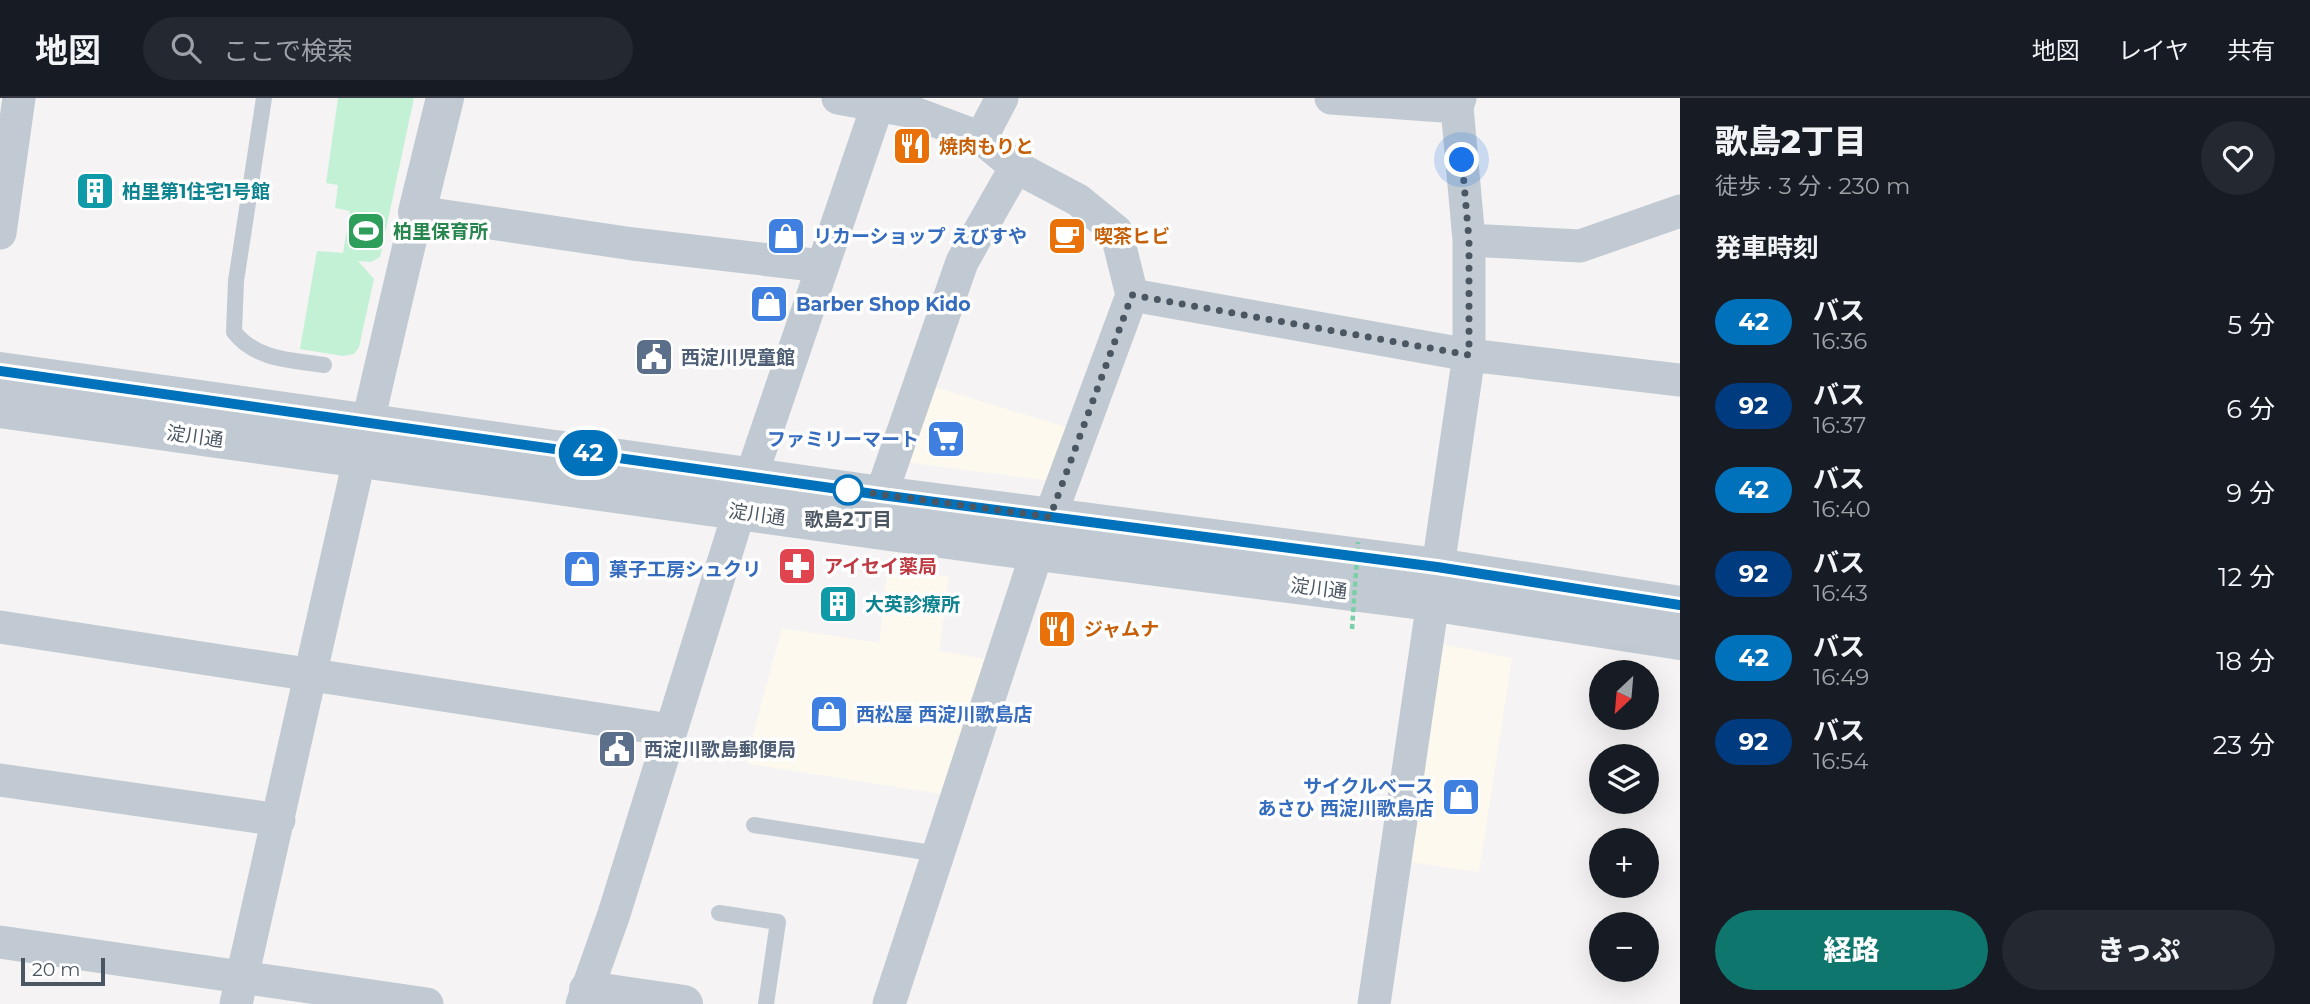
<!DOCTYPE html>
<html lang="ja">
<head>
<meta charset="utf-8">
<style>
	:root { --surface:#171b24; --page:#242831; --text:#f1f3f6; --muted:#9ea1a6; --line:#363941; --accent:#0f766e }
	body { margin:0; font-family:Montserrat,"Noto Sans JP",sans-serif; background:var(--page); color:var(--text); height:100vh; display:flex; flex-direction:column; font-size:26px; white-space:nowrap }
	* { box-sizing:border-box; margin:0 }
	p { font-size:23px; color:var(--muted) }
	.icon { flex:none; width:38px; height:38px; fill:none; stroke:currentColor; stroke-width:2; stroke-linecap:round; stroke-linejoin:round }
	.map { position:relative; flex:1; overflow:hidden }
	.panel { display:flex; flex-direction:column; background:var(--surface); width:630px }
	.panel>* { flex:none }
	.badge { padding:0 14px; border-radius:23px; font-size:24px; line-height:46px }
	.needle { width:46px; rotate:206deg }
	.fabs { position:absolute; left:1589px; top:562px; display:grid; gap:14px }
	.fabs a { display:grid; place-items:center; width:70px; height:70px; border-radius:50%; background:var(--surface); box-shadow:0 7px 28px #0002; font-size:35px }
	.scale { position:absolute; left:21px; bottom:18px; width:84px; box-sizing:border-box; padding-left:7px; border:4px solid #4a5661; border-top:0; font-size:19px; line-height:24px; white-space:nowrap; color:#4a5661; -webkit-text-stroke:5px #fff; paint-order:stroke }
	.you { position:absolute; width:35px; height:35px; margin:-18px; border:5px solid #fff; border-radius:50%; background:#1a73e8; box-shadow:0 0 0 10px #1a73e833 }
	.map>.badge { position:absolute; translate:-50% -50%; box-shadow:0 0 0 4px #fff }
	h2 { padding:0 35px; font-size:26px; line-height:63px }
	.round { display:grid; place-items:center; flex:none; width:74px; height:74px; border-radius:37px; background:var(--page) }
	.summary { display:flex; align-items:center; justify-content:space-between; height:119px; padding:0 35px }
	h1 { font-size:33px; font-weight:800; line-height:52px }
	.cta { display:flex; gap:14px; margin-top:auto; padding:14px 35px }
	.cta a { flex:1; height:80px; border-radius:42px; background:var(--accent); color:#fff; font-size:28px; font-weight:800; line-height:80px; text-align:center }
	.cta a+a { background:var(--page); color:var(--text) }
	ul { padding:0; list-style:none }
	li { display:flex; align-items:center; gap:21px; height:84px; padding:0 35px }
	li div { flex:1 }
	li b { display:block; font-size:26px }
	li em { font-style:normal }
	li .badge { min-width:77px; font-weight:700; text-align:center }
	header { display:flex; align-items:center; gap:42px; box-sizing:border-box; height:98px; padding:0 35px; background:var(--surface); border-bottom:2px solid var(--line) }
	header strong { font-size:33px }
	nav { display:flex; gap:38px; margin-inline-start:auto; font-size:24px }
	.search { width:490px; height:63px; background:var(--page); display:flex; align-items:center; gap:18px; box-sizing:border-box; padding:0 24px; border-radius:38px; color:var(--muted); font-size:26px }
	main { display:flex; flex:1; min-height:0 }
	.map>svg:first-child { display:block }
	.commercial { fill:#fdf9ef }
	.pitch { fill:#c3f1d5 }
	.lines { fill:none; stroke-linecap:round; stroke-linejoin:round }
	.service { stroke:#c1cad2; stroke-width:16 }
	.minor { stroke:#c1cad2; stroke-width:33 }
	.tertiary { stroke:#c1cad2; stroke-width:38 }
	.path-bridge { stroke:#7ad0a6; stroke-width:4.5; stroke-dasharray:5 3.5; stroke-linecap:butt }
	.line-casing { stroke:#fff; stroke-width:16 }
	.line { stroke:#0072bc; stroke-width:10 }
	.walk { stroke:#4a5661; stroke-width:7; stroke-dasharray:0 12.6 }
	.stop-dot { fill:#fff; stroke:#0072bc; stroke-width:3.5 }
	.labels { text-anchor:middle; stroke-width:7; stroke-linejoin:round; paint-order:stroke }
	.food-label { font-size:19px; font-weight:bold; fill:#c56008; stroke:#fff; text-anchor:start }
	.culture-label { font-size:19px; font-weight:bold; fill:#0d838f; stroke:#fff; text-anchor:start }
	.leisure-label { font-size:19px; font-weight:bold; fill:#27864d; stroke:#fff; text-anchor:start }
	.shop-label { font-size:19px; font-weight:bold; fill:#366cbe; stroke:#fff; text-anchor:start }
	.service-label { font-size:19px; font-weight:bold; fill:#4e5e75; stroke:#fff; text-anchor:start }
	.street-label { font-size:19px; fill:#4a5661; stroke:#fff }
	.stop-label { font-size:19px; font-weight:bold; fill:#4a5661; stroke:#fff }
	.health-label { font-size:19px; font-weight:bold; fill:#be3a42; stroke:#fff; text-anchor:start }
</style>
</head>
<body>
<header>
<strong>地図</strong>
<div class="search"><svg class="icon" aria-label="search" viewBox="0 0 24 24"><circle cx="10" cy="10" r="6"/><path d="M15 15l6 6"/></svg>ここで検索</div>
<nav><a>地図</a><a>レイヤ</a><a>共有</a></nav>
</header>
<main>
<div class="map">
<svg width="1680" height="906" viewBox="0 0 1680 906">
	<rect width="100%" height="100%" fill="#f5f3f3"/>
	<path class="commercial" d="M925 286 1069 330 1051 383 897 363Z
		M888 468 949 479 939 553 986 561 941 696 749 666 746 662 782 530 879 545Z
		M1442 546 1512 560 1479 774 1410 764Z"/>
	<path class="pitch" d="M338 0H414L380 159 371 164 358 163 374 181 359 249 354 256 343 258 300 251 317 153 343 155 350 113 335 110 338 87 326 85Z"/>
	<g class="lines">
		<path class="service" d="M264 0 236 183 234 234C256 262 291 262 324 267
			M754 727 938 756
			M719 815 778 824 766 906"/>
		<path class="minor" d="M838 0 909 13 981 40 1016 69 1078 102 1116 133 1132 197
			M1331 0 1457 9
			M981 40 1002 0
			M0 135 19 0
			M1469 142 1580 148 1680 113
			M881 397 962 164 1016 69
			M0 529 670 632
			M0 682 279 722
			M0 844 427 906
			M236 906C296 642 354 378 417 114L633 146 822 168
			M582 906 614 816 739 414 880 0
			M889 906 1037 454 1132 197 1469 257 1680 282
			M1374 906 1469 257V142L1457 9 1460 0"/>
		<path class="tertiary" d="M417 114 445 0
			M0 273 881 397 1437 469 1680 507
			M0 311 999 449 1430 504 1680 543
			M588 892 684 906"/>
		<path class="path-bridge" d="M1352 531 1358 444"/>
	</g>
	<g class="lines">
		<defs>
			<path id="line" d="M0 273 881 397 1437 469 1680 507"/>
		</defs>
		<use href="#line" class="line-casing"/>
		<use href="#line" class="line"/>
		<path class="walk" d="M848 392 1050 419 1132 197 1469 257V142L1462 62"/>
	</g>
	<defs>
		<symbol id="restaurant-square" viewBox="-11 -11 22 22"><rect x="-9" y="-9" width="18" height="18" rx="4" fill="#e8710a" stroke="#fff"/><path d="M-5-6h1v4h1v-4h1v4h1v-4h1v5L-1.5 .5V6h-2V.5L-5-1ZM5-6V6H3V1.5H1.5Q1.5-4 5-6Z" fill="#fff"/></symbol>
		<symbol id="building-square" viewBox="-11 -11 22 22"><rect x="-9" y="-9" width="18" height="18" rx="4" fill="#0f9aa8" stroke="#fff"/><path d="M-4-6H4V6H1V3H-1V6H-4ZM-2.5-4.3h1.7v1.8h-1.7ZM.8-4.3h1.7v1.8H.8ZM-2.5-1h1.7V.8h-1.7ZM.8-1h1.7V.8H.8Z" fill="#fff"/></symbol>
		<symbol id="stadium-square" viewBox="-11 -11 22 22"><rect x="-9" y="-9" width="18" height="18" rx="4" fill="#2e9e5b" stroke="#fff"/><path d="M0-5a6.5 5 0 1 0 0 10a6.5 5 0 1 0 0-10ZM-3.5-1.8h7v3.6h-7Z" fill="#fff"/></symbol>
		<symbol id="shop-square" viewBox="-11 -11 22 22"><rect x="-9" y="-9" width="18" height="18" rx="4" fill="#3f7fe0" stroke="#fff"/><path d="M-5-2.5h2.3a2.7 3.5 0 0 1 5.4 0H5L5.5 6h-11ZM-1.5-2.5h3a1.5 2.3 0 0 0-3 0Z" fill="#fff"/></symbol>
		<symbol id="cafe-square" viewBox="-11 -11 22 22"><rect x="-9" y="-9" width="18" height="18" rx="4" fill="#e8710a" stroke="#fff"/><path d="M-5.5-4.5H6V0H3Q3 3.5 0 3.5H-2.5Q-5.5 3.5-5.5 0ZM3-3.2v2h1.7v-2ZM-6 4.5H4V6H-6Z" fill="#fff"/></symbol>
		<symbol id="civic-square" viewBox="-11 -11 22 22"><rect x="-9" y="-9" width="18" height="18" rx="4" fill="#5c6f8a" stroke="#fff"/><path d="M-.6-6.5H3V-4.5H.6V-3L4-1V1h2V6H-6V1h2V-1L-.6-3ZM-1.2 2.5V6h2.4V2.5Z" fill="#fff"/></symbol>
		<symbol id="supermarket-square" viewBox="-11 -11 22 22"><rect x="-9" y="-9" width="18" height="18" rx="4" fill="#3f7fe0" stroke="#fff"/><path d="M-6-5.5h2.5l.6 2H6L4.5 2H-2.5L-4.4-4H-6ZM-1.5 3.2a1.3 1.3 0 1 0 .1 0ZM3 3.2a1.3 1.3 0 1 0 .1 0Z" fill="#fff"/></symbol>
		<symbol id="pharmacy-square" viewBox="-11 -11 22 22"><rect x="-9" y="-9" width="18" height="18" rx="4" fill="#e0444e" stroke="#fff"/><path d="M-2-6h4v4h4v4h-4v4h-4v-4h-4v-4h4Z" fill="#fff"/></symbol>
	</defs>
	<g fill-rule="evenodd">
		<use href="#restaurant-square" x="890" y="26" width="44" height="44"/>
		<use href="#building-square" x="73" y="71" width="44" height="44"/>
		<use href="#stadium-square" x="344" y="111" width="44" height="44"/>
		<use href="#shop-square" x="764" y="116" width="44" height="44"/>
		<use href="#cafe-square" x="1045" y="116" width="44" height="44"/>
		<use href="#shop-square" x="747" y="184" width="44" height="44"/>
		<use href="#civic-square" x="632" y="237" width="44" height="44"/>
		<use href="#supermarket-square" x="924" y="319" width="44" height="44"/>
		<use href="#pharmacy-square" x="775" y="446" width="44" height="44"/>
		<use href="#shop-square" x="560" y="449" width="44" height="44"/>
		<use href="#building-square" x="816" y="484" width="44" height="44"/>
		<use href="#restaurant-square" x="1035" y="509" width="44" height="44"/>
		<use href="#shop-square" x="807" y="594" width="44" height="44"/>
		<use href="#civic-square" x="595" y="629" width="44" height="44"/>
		<use href="#shop-square" x="1439" y="677" width="44" height="44"/>
	</g>
	<circle class="stop-dot" cx="848" cy="392" r="14"/>
	<g class="labels">
		<g class="food-label">
			<text x="939" y="55">焼肉もりと</text>
			<text x="1094" y="145">喫茶ヒビ</text>
			<text x="1084" y="538">ジャムナ</text>
		</g>
		<g class="culture-label">
			<text x="122" y="100">柏里第1住宅1号館</text>
			<text x="865" y="513">大英診療所</text>
		</g>
		<g class="leisure-label">
			<text x="393" y="140">柏里保育所</text>
		</g>
		<g class="shop-label">
			<text x="813" y="145">リカーショップ えびすや</text>
			<text x="796" y="213">Barber Shop Kido</text>
			<text x="919" y="348" text-anchor="end">ファミリーマート</text>
			<text x="609" y="478">菓子工房シュクリ</text>
			<text x="856" y="623">西松屋 西淀川歌島店</text>
			<text x="1434" y="695" text-anchor="end">サイクルベース<tspan x="1434" dy="22">あさひ 西淀川歌島店</tspan></text>
		</g>
		<g class="service-label">
			<text x="681" y="266">西淀川児童館</text>
			<text x="644" y="658">西淀川歌島郵便局</text>
		</g>
		<g class="street-label">
			<text transform="translate(195 338) rotate(8)" y="7">淀川通</text>
			<text transform="translate(757 416) rotate(8)" y="7">淀川通</text>
			<text transform="translate(1319 490) rotate(7)" y="7">淀川通</text>
		</g>
		<g class="stop-label">
			<text x="848" y="428">歌島2丁目</text>
		</g>
		<g class="health-label">
			<text x="824" y="475">アイセイ薬局</text>
		</g>
	</g>
</svg>
<div class="fabs">
<a><svg class="needle" viewBox="-14 -14 28 28"><path d="M0-13l5 13h-10z" fill="#e53935"/><path d="M0 13l5-13h-10z" fill="#9ea1a6"/></svg></a>
<a><svg class="icon" aria-label="layers" viewBox="0 0 24 24"><path d="M12 4l9 5-9 5-9-5zM3 14l9 5 9-5"/></svg></a>
<a>+</a>
<a>−</a>
</div>
<div class="scale">20 m</div>
<div class="you" style="left:1462px;top:62px"></div>
<b class="badge" style="left:588px;top:355px;background:#0072bc;color:#fff">42</b>
</div>
<section class="panel">
<div class="summary"><div><h1>歌島2丁目</h1><p>徒歩 · 3 分 · 230 m</p></div><a class="round"><svg class="icon" aria-label="heart" viewBox="0 0 24 24"><path d="M12 20l-8-8c-3-5 5-10 8-4 3-6 11-1 8 4z"/></svg></a></div>
<h2>発車時刻</h2>
<ul>
<li><span class="badge" style="background:#0072bc;color:#fff">42</span><div><b>バス</b><p>16:36</p></div><em>5 分</em></li>
<li><span class="badge" style="background:#003b80;color:#fff">92</span><div><b>バス</b><p>16:37</p></div><em>6 分</em></li>
<li><span class="badge" style="background:#0072bc;color:#fff">42</span><div><b>バス</b><p>16:40</p></div><em>9 分</em></li>
<li><span class="badge" style="background:#003b80;color:#fff">92</span><div><b>バス</b><p>16:43</p></div><em>12 分</em></li>
<li><span class="badge" style="background:#0072bc;color:#fff">42</span><div><b>バス</b><p>16:49</p></div><em>18 分</em></li>
<li><span class="badge" style="background:#003b80;color:#fff">92</span><div><b>バス</b><p>16:54</p></div><em>23 分</em></li>
</ul>
<div class="cta"><a>経路</a><a>きっぷ</a></div>
</section>
</main>
</body>
</html>
